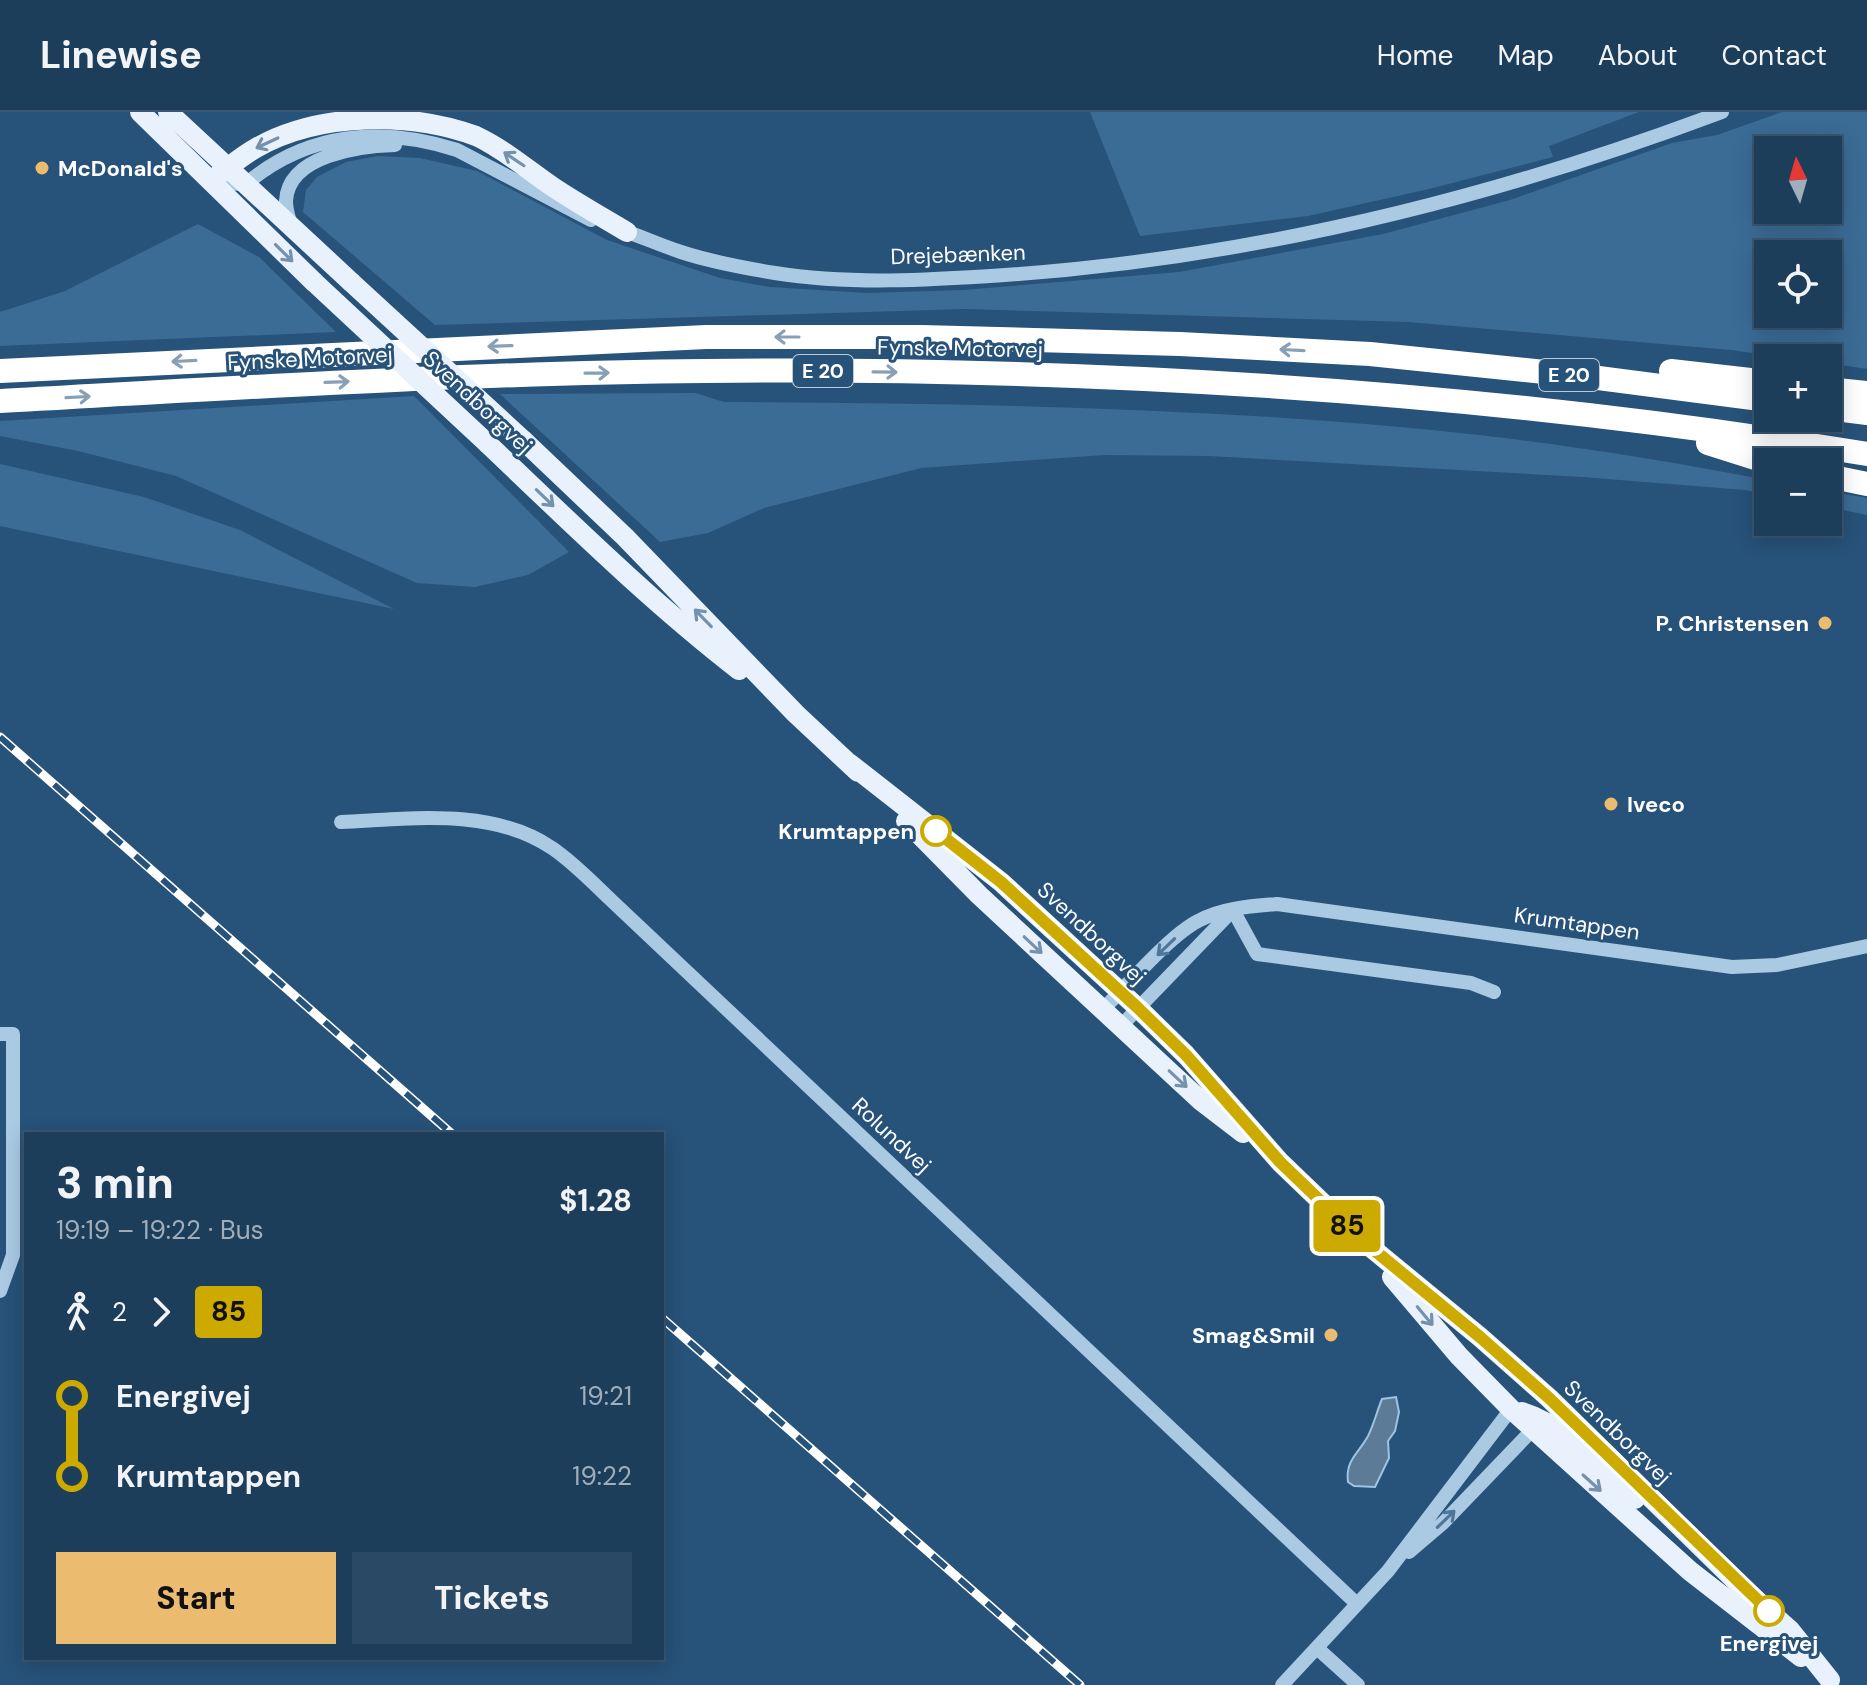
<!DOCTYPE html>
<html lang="en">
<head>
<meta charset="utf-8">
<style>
	:root { --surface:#1d3e5b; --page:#2a4964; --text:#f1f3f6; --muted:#a0aebb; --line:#3b5771; --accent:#ebbc70 }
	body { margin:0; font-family:"DM Sans",sans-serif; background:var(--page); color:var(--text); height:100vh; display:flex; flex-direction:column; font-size:30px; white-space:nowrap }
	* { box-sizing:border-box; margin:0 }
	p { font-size:26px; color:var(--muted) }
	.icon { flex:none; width:44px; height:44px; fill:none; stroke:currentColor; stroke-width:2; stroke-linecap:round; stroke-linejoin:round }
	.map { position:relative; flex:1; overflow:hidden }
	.panel { position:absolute; left:24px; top:1020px; width:640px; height:528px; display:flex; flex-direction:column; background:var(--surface); border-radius:0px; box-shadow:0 4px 20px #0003,0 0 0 2px var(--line) }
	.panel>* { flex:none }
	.badge { padding:0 16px; border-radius:6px; font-size:28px; line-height:52px }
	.needle { width:52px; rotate:355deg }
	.buttons { position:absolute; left:1754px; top:24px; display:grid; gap:16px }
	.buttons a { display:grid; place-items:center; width:88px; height:88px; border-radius:0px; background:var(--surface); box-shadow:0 4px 20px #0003,0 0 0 2px var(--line); font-size:40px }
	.map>.badge { position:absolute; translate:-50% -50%; box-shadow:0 0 0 4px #fff }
	.legs { display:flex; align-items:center; gap:12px; height:88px; padding:0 32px; font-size:26px }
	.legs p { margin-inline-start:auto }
	.headline { display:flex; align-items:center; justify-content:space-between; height:136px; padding:0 32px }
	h1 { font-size:44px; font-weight:800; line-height:60px }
	.cta { display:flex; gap:16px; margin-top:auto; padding:16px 32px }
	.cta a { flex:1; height:92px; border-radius:0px; background:var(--accent); color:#111; font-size:32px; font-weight:800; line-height:92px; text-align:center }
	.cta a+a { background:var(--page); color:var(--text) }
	ul { padding:0 32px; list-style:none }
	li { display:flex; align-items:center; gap:28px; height:80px; font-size:30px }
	li i { display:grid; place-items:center; width:12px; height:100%; margin:0 10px; background:currentColor }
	li i::after { content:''; width:20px; height:20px; margin:-10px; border:6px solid; border-radius:50%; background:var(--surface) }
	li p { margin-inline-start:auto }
	li:first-child i { background:linear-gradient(#0000 50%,currentColor 0) }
	li:last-child i { background:linear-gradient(currentColor 50%,#0000 0) }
	header { display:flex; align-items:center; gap:48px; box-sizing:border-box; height:112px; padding:0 40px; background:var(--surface); border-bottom:2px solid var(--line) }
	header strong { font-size:38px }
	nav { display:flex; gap:44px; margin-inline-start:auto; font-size:28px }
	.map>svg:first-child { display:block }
	.green { fill:#3b6c96; fill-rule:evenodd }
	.water { fill:#5c7b97; stroke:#9ec4e3; stroke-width:2 }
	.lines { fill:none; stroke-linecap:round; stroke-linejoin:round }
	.minor { stroke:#aac9e3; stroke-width:14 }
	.major { stroke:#e9f2fc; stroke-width:20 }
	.highway { stroke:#fff; stroke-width:24 }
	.rail-casing { stroke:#fff; stroke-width:9 }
	.rail { stroke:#275279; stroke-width:6; stroke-dasharray:18; stroke-linecap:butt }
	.major-bridge { stroke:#e9f2fc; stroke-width:20 }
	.oneway { stroke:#7592ad }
	.oneway2 { stroke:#88a0b5 }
	.oneway3 { stroke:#4e7699 }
	.line-1-casing { stroke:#fff; stroke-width:18 }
	.line-1 { stroke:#ca0; stroke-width:12 }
	.poi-dot { fill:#ebbc70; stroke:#275279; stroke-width:3 }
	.stop-1-dot { fill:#fff; stroke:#ca0; stroke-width:4 }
	.labels { text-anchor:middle; stroke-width:6; stroke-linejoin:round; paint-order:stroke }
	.shield { fill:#275279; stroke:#becbd7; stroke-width:2 }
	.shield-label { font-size:20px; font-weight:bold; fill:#fff }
	.poi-label { font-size:22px; font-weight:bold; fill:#fff; stroke:#275279; text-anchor:start }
	.street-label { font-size:22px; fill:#fff; stroke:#275279 }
	.stop-label { font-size:22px; font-weight:bold; fill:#fff; stroke:#275279; text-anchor:end }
</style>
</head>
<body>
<header>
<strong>Linewise</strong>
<nav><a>Home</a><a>Map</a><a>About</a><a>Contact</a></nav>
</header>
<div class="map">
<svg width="1867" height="1573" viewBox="0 0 1867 1573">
	<rect width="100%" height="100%" fill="#275279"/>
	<path class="green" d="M1090 0H1639L1549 34 1553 45 1429 77 1308 104 1140 124Z
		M1782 0H1867V257L1828 251V246H1789L1731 238 1408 210 965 197 435 213 303 100 306 78 317 65 346 50 377 44 420 46 477 59 607 128 720 166 770 175 867 181 963 178 1179 160 1383 122 1510 88 1672 31 1717 23ZM1828 38V98H1768V38ZM1828 142V202H1768V142Z
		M198 112 259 145 336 220 0 234V200L65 179Z
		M696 281 724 290C960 291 1197 295 1432 318 1545 329 1657 347 1768 368V383L1745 378 1582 365 1209 344 1104 343 921 356 764 396 708 421 660 430 500 282Z
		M414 284 569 440 528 463 475 475 417 471 176 364 78 339 0 324V309Z
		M0 352 144 385 240 418 394 497 0 414Z
		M1828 379 1867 386V403L1828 395Z"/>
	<path class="water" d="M1396 1285 1399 1300 1395 1319 1388 1329 1389 1346 1375 1375 1354 1374 1348 1370C1345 1348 1359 1341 1368 1324 1374 1312 1377 1299 1382 1287Z"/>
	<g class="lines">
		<path class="minor" d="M214 71 246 72C307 20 383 14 457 38L591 108
			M291 114C289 106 286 98 286 89 288 43 360 34 395 33
			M619 117C640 124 660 133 681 140 711 150 745 156 775 161 850 173 930 168 1005 163 1251 146 1491 87 1722 0
			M341 710C409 707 492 695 552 736 573 750 593 771 612 789L1357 1492
			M1233 798 1257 842 1471 871 1494 880
			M1103 897C1128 873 1169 824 1198 809 1221 796 1251 794 1277 792L1732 855 1777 853 1867 834
			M1121 914 1232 799
			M0 922H13V1143L0 1179
			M1409 1440 1443 1411 1539 1311
			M1317 1536 1358 1573
			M1282 1573 1388 1459 1511 1297"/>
		<path class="major" d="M140 0 314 170
			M168 0 351 170
			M211 69C226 57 240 45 256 36 319 0 410 0 476 24 504 37 528 58 553 75 577 91 602 105 627 120
			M523 328 625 425 796 602 858 660
			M488 332C570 410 650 489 739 558
			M849 651 1001 770 1138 896 1186 943 1280 1050 1357 1124 1480 1225 1549 1286 1747 1480 1790 1518 1830 1568
			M906 709 979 783 1200 988 1243 1021
			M1392 1165 1459 1244 1511 1297 1690 1459 1801 1545
			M1522 1300C1567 1314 1601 1356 1635 1387"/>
		<path class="highway" d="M0 259 706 225H921L1180 232 1370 242 1583 264 1768 288
			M1671 259 1768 270
			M1828 277 1867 281
			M0 289C235 276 470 261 705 259 1093 255 1484 279 1867 342
			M1828 296 1867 301
			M1708 331 1768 350
			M1828 364 1867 372"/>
		<defs>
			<path id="rail" d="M0 625 452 1022
				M662 1206 1080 1573"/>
		</defs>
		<use href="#rail" class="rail-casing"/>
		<use href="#rail" class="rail"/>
		<path class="major-bridge" d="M314 170 488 332
			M351 170 523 328"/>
	</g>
	<defs><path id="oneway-shaft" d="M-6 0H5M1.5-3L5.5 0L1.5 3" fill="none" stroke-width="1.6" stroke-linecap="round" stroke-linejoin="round" transform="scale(2)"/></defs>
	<g class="oneway">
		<use href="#oneway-shaft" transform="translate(267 31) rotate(155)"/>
		<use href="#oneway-shaft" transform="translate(514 47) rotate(-146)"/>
		<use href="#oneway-shaft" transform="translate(284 141) rotate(45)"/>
		<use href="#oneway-shaft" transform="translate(545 386) rotate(44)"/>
		<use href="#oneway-shaft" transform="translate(703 506) rotate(-134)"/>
		<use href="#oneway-shaft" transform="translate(1033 833) rotate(43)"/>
		<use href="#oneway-shaft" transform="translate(1178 967) rotate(43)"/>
		<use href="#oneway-shaft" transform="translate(1425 1204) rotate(50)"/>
		<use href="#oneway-shaft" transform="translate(1592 1371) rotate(42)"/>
	</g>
	<g class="oneway2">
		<use href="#oneway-shaft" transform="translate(787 225) rotate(180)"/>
		<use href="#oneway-shaft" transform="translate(500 234) rotate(178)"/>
		<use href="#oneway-shaft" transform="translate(1292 238) rotate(-177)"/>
		<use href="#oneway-shaft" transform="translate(184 249) rotate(177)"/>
		<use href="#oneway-shaft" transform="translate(885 260) rotate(1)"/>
		<use href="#oneway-shaft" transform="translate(597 261) rotate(-1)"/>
		<use href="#oneway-shaft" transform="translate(337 270) rotate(-2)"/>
		<use href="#oneway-shaft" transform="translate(78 285) rotate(-3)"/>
	</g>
	<g class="oneway3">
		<use href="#oneway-shaft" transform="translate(1166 835) rotate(136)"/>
		<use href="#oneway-shaft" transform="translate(1446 1407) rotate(-44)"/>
	</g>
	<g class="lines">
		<defs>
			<path id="line-1" d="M936 719 1001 770 1138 896 1186 943 1280 1050 1357 1124 1480 1225 1549 1286 1769 1499"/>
		</defs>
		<use href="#line-1" class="line-1-casing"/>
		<use href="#line-1" class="line-1"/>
	</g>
	<g class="poi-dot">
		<circle cx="42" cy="56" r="8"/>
		<circle cx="1825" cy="511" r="8"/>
		<circle cx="1611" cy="692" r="8"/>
		<circle cx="1331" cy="1223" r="8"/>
	</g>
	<g class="stop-1-dot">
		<circle cx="936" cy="719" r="14"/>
		<circle cx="1769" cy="1499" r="14"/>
	</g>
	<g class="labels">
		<g class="shield">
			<rect x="793" y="243" width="60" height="32" rx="6"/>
			<rect x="1539" y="247" width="60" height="32" rx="6"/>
		</g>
		<g class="shield-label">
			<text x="823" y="266">E 20</text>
			<text x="1569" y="270">E 20</text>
		</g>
		<g class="poi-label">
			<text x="58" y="64">McDonald's</text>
			<text x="1809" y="519" text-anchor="end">P. Christensen</text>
			<text x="1627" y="700">Iveco</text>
			<text x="1315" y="1231" text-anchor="end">Smag&amp;Smil</text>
		</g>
		<g class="street-label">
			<text transform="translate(958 142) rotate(-2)" y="8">Drejebænken</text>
			<text transform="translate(960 236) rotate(1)" y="8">Fynske Motorvej</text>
			<text transform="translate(310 246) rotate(-3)" y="8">Fynske Motorvej</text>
			<text transform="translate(478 290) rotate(43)" y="8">Svendborgvej</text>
			<text transform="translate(1577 811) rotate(8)" y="8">Krumtappen</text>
			<text transform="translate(1092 821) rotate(43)" y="8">Svendborgvej</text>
			<text transform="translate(892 1023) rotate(43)" y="8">Rolundvej</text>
			<text transform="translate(1618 1320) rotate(44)" y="8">Svendborgvej</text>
		</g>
		<g class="stop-label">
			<text x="914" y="727">Krumtappen</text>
			<text x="1769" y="1539" text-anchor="middle">Energivej</text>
		</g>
	</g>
</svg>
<div class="buttons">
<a><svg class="needle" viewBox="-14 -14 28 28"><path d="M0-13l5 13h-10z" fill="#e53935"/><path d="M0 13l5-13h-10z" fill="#a0aebb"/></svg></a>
<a><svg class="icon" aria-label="locate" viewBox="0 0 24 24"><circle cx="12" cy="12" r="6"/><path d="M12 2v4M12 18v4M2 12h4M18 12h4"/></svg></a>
<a>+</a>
<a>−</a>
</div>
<b class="badge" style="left:1347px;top:1114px;background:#ca0;color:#111">85</b>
<section class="panel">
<div class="headline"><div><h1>3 min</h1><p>19:19 – 19:22 · Bus</p></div><b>$1.28</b></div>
<div class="legs"><svg class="icon" aria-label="walk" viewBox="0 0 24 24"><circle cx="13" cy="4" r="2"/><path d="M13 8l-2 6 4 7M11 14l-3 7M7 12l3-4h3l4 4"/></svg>2<svg class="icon" aria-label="forward" viewBox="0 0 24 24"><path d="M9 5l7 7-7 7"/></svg><b class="badge" style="background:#ca0;color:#111">85</b></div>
<ul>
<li><i style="color:#ca0"></i><b>Energivej</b><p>19:21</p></li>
<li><i style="color:#ca0"></i><b>Krumtappen</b><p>19:22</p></li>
</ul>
<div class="cta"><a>Start</a><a>Tickets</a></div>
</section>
</div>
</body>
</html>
